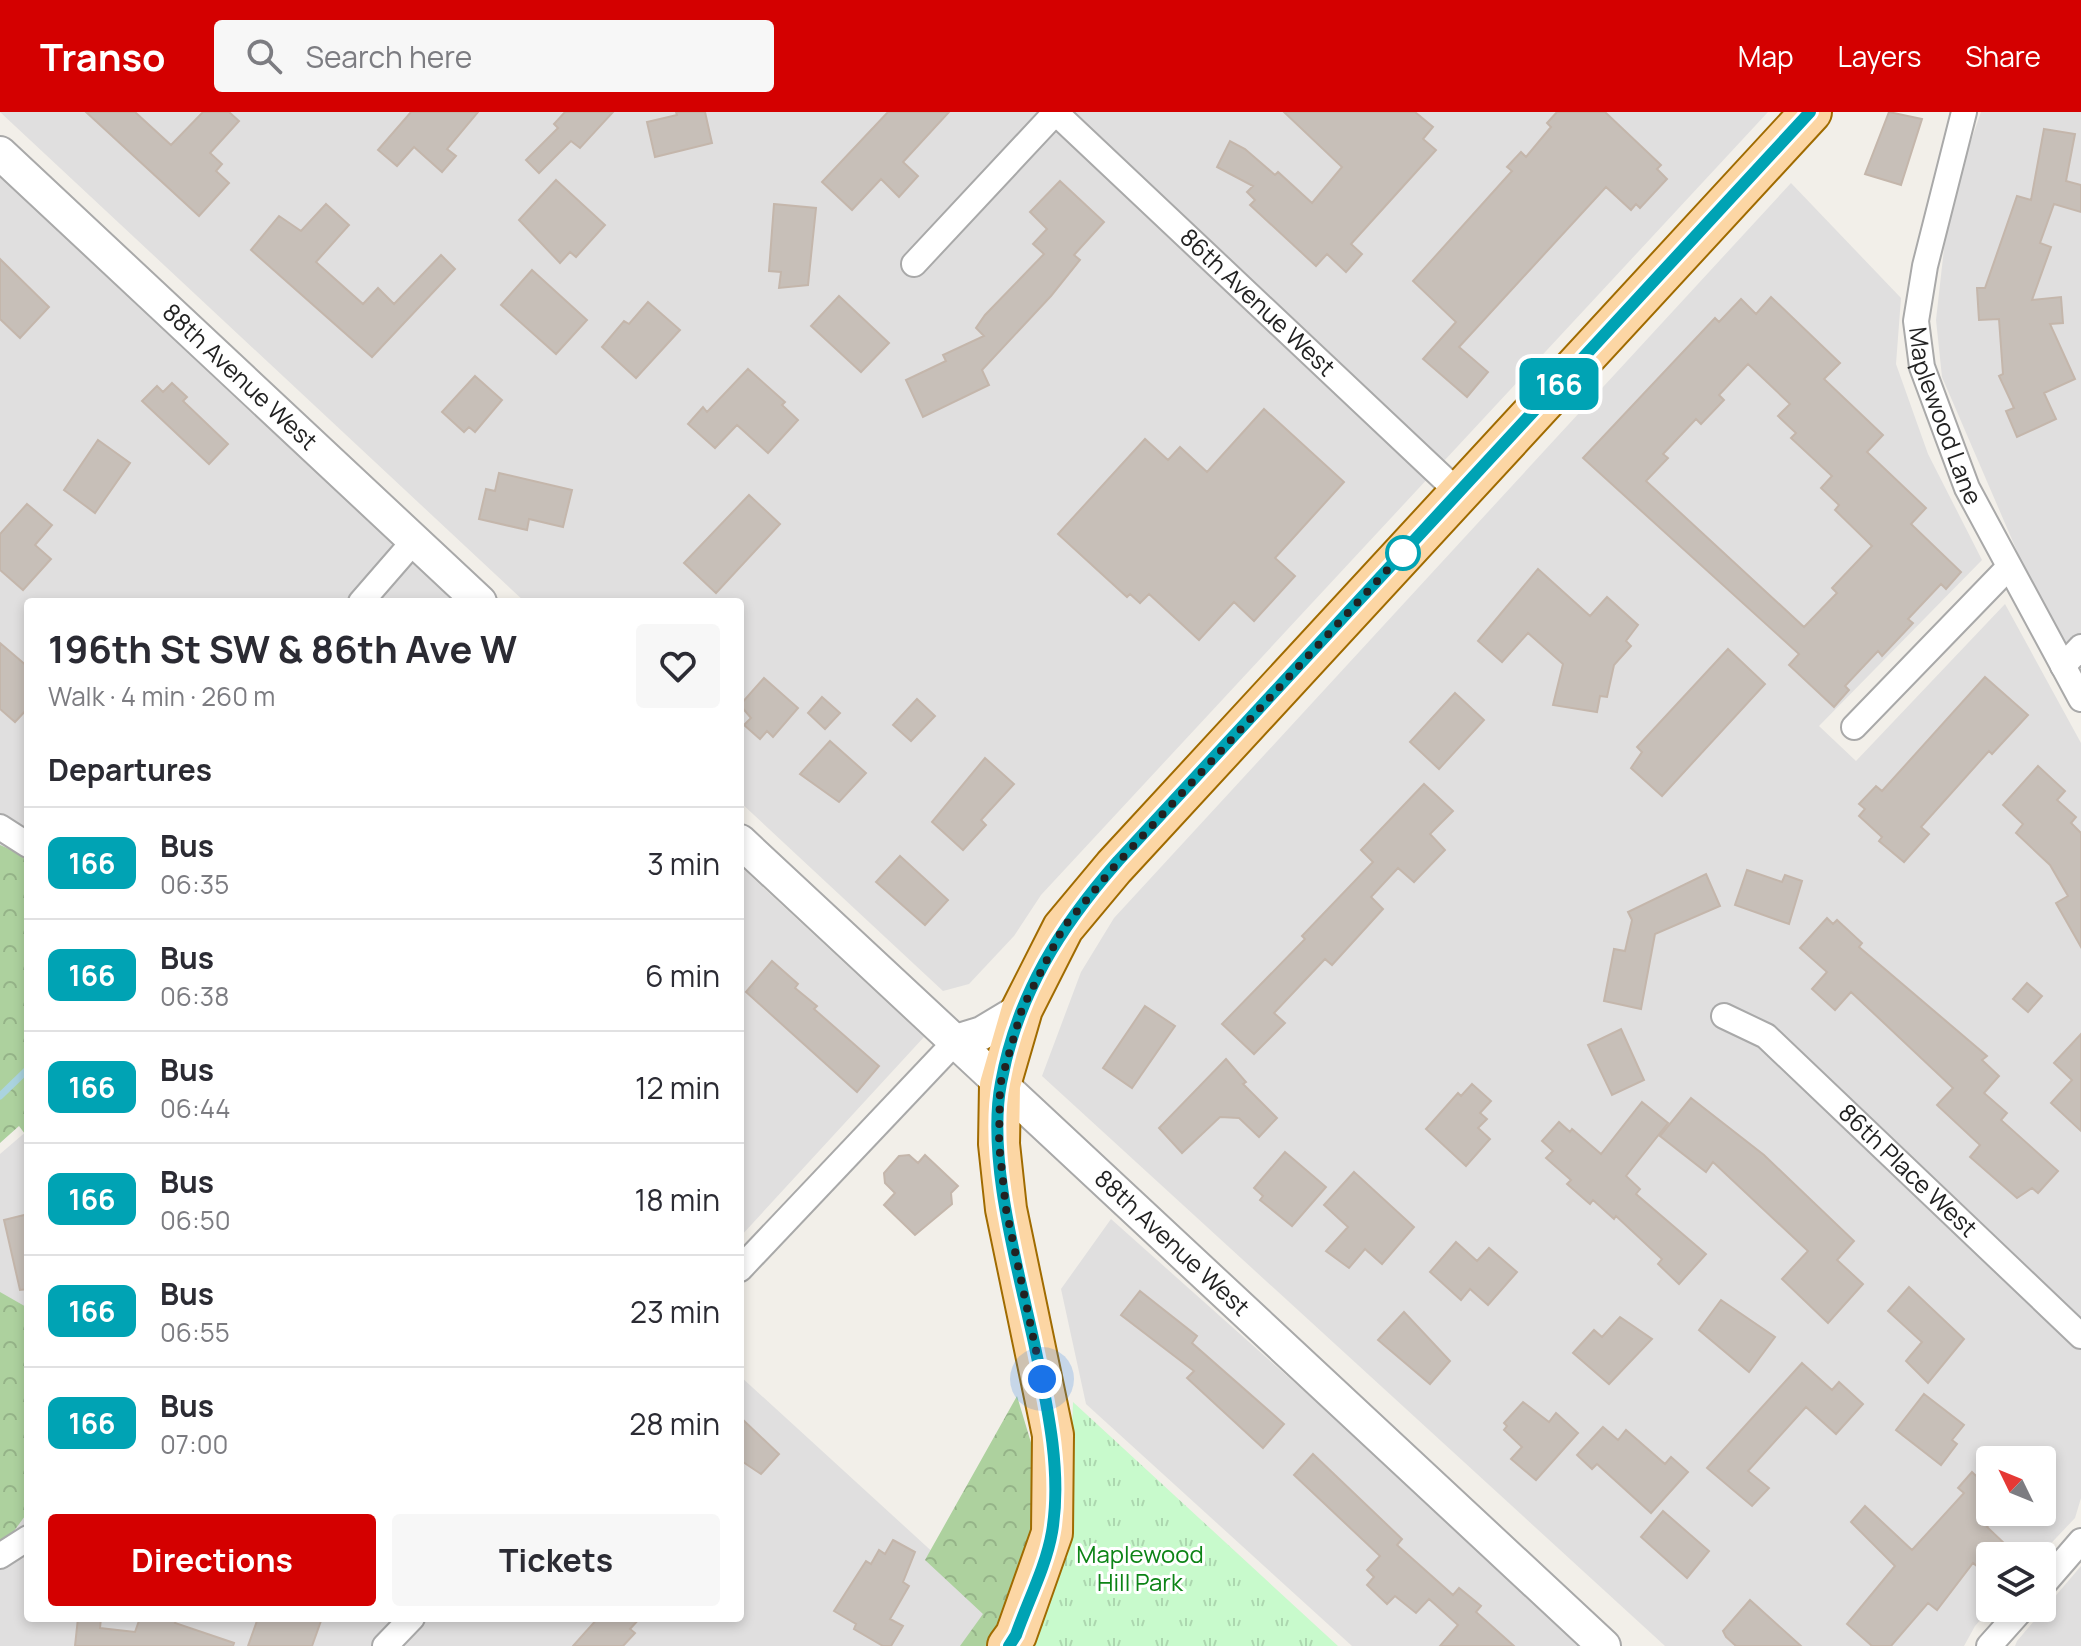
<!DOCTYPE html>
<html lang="en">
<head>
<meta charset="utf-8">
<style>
	:root { --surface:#fff; --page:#f7f7f7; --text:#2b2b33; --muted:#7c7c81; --line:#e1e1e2; --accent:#d40000 }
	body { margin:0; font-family:Manrope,sans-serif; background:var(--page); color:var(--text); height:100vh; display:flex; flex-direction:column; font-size:30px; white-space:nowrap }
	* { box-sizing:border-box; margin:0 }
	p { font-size:26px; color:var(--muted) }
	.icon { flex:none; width:44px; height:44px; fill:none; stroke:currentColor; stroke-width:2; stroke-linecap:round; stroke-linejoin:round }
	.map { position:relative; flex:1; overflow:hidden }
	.drawer { position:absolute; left:24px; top:486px; width:720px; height:1024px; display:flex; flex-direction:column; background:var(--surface); border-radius:8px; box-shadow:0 4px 12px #0003 }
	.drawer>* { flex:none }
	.badge { padding:0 16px; border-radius:12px; font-size:28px; line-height:52px }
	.needle { width:52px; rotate:313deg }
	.tools { position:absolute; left:1976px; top:1334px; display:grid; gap:16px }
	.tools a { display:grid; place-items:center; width:80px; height:80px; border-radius:8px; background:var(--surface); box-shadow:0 4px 12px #0003; font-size:40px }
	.you { position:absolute; width:40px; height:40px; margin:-20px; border:6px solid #fff; border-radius:50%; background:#1a73e8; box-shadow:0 0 0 12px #1a73e833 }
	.map>.badge { position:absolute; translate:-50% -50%; box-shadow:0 0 0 4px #fff }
	h2 { padding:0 24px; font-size:30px; line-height:72px }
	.round { display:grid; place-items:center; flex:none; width:84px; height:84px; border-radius:8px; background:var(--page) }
	.overview { display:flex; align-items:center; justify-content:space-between; height:136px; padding:0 24px }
	h1 { font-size:38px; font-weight:700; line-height:60px }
	.button { display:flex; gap:16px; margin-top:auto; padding:16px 24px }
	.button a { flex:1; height:92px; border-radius:8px; background:var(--accent); color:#fff; font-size:32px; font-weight:700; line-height:92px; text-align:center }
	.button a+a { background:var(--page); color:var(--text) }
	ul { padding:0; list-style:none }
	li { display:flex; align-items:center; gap:24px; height:112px; padding:0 24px; border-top:2px solid var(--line) }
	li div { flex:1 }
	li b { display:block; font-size:30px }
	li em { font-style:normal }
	li .badge { min-width:88px; font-weight:700; text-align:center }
	header { display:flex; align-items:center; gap:48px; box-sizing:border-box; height:112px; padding:0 40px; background:var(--accent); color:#fff }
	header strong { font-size:38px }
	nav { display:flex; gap:44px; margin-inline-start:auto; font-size:28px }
	.search { width:560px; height:72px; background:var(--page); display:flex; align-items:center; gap:20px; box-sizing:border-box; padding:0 28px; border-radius:8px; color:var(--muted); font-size:30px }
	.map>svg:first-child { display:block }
	.residential { fill:#e0dfdf; fill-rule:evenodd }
	.forest { fill:url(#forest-crowns) }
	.park { fill:url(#park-tufts) }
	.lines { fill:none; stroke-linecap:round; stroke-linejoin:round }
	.stream { stroke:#aad3df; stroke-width:7 }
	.building { fill:#c7bfb8; stroke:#c4b6ab; stroke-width:2; fill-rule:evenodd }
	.minor-casing { stroke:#a9a9a9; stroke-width:28 }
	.tertiary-casing { stroke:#a9a9a9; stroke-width:36 }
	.primary-casing { stroke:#a06b00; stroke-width:44 }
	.minor { stroke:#fff; stroke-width:24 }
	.tertiary { stroke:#fff; stroke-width:32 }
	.primary { stroke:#fcd6a4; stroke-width:40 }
	.line-casing { stroke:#fff; stroke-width:18 }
	.line { stroke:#00a3b4; stroke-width:12 }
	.walk { stroke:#222; stroke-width:8; stroke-dasharray:0 14.4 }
	.stop-dot { fill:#fff; stroke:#00a3b4; stroke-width:4 }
	.labels { text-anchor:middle; stroke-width:6; stroke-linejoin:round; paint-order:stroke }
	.street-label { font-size:24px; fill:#222; stroke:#fff }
	.park-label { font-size:24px; fill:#0c8416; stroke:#fff }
</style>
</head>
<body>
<header>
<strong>Transo</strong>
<div class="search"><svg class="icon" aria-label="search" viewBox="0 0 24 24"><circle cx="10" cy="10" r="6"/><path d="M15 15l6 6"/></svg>Search here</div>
<nav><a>Map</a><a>Layers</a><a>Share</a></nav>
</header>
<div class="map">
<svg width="2081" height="1534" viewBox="0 0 2081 1534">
	<defs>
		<pattern id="forest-crowns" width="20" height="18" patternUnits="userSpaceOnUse" patternTransform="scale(2)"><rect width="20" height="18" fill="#add19e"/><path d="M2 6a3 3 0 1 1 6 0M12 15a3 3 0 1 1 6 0" fill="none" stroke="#95b388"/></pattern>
		<pattern id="park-tufts" width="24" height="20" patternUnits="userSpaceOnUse" patternTransform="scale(2)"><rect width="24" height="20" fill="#c8facc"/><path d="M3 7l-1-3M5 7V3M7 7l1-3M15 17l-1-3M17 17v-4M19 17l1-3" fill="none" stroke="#acd6af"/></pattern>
	</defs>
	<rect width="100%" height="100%" fill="#f2efe9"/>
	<path class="residential" d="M0 0H1768L1041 783 1014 824 969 872 943 879 740 690V490H525Z
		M1981 0H2081V563L2026 460 1942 265 1936 208 1949 92Z
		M0 63 457 490H28V813L0 830Z
		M1791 71 1901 186 1896 252 1928 342 1982 448 1819 614 1856 649 2005 492 2081 631V1386L2075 1406 2039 1444H1990L1991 1496 1975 1514 1964 1534H1665L1042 964 1081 860 1114 806ZM1990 1348H2042V1400H1990Z
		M740 754 924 925 740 1125Z
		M28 1018V1506H740V1264L1007 1508 987 1534H0V1042Z
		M1111 1107 1590 1534H1352L1086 1292 1061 1177Z
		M2081 1454V1534H2015L2017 1529Z"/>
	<path class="forest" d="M0 733 28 745V1026L19 1014 0 1031Z
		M0 1180 28 1196V1400L0 1438Z
		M1017 1284 1035 1344 1031 1423 991 1534H960L983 1502 925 1448Z"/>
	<path class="park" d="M1073 1290 1338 1534H1027L1068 1425Z"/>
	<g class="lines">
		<path class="stream" d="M0 984 28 957"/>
	</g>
	<path class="building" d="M86 0H135L171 33 203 0H229L239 9 210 41 222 52 216 59 229 71 199 104Z
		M411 0H478L447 37 456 44 442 60 414 35 397 54 378 38Z
		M565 0H613L580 36 571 29 539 61 526 48 558 16 554 12Z
		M676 0H705L712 31 655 45 647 10 677 3Z
		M888 0H949L903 50 918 64 899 85 881 67 852 98 822 70Z
		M1284 0H1415L1433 15 1423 27 1436 38 1351 132 1362 142 1346 160 1327 142 1316 154 1250 93 1255 88 1247 80 1253 74 1217 55 1230 29 1245 37 1275 63 1278 60 1312 91 1342 55Z
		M1557 0H1605L1661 53 1657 57 1667 67 1640 96 1636 92 1631 98 1606 75 1459 235 1488 260 1467 285 1423 247 1456 210 1413 169 1512 59 1507 55 1521 40 1526 45 1551 15 1547 11Z
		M1889 0 1922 7 1901 73 1865 62Z
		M2044 17 2075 22 2066 69 2081 73V100L2054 92 2040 131 2051 135 2032 188 2061 185 2063 211 2050 212 2075 267 2044 281 2056 307 2017 325 2006 299 2014 296 1999 264 2003 262 1999 207 1979 208 1977 176H1985L2017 84 2031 88Z
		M556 68 605 113 576 145 570 140 560 151 519 108Z
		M1060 69 1104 110 1074 143 1080 148 1051 184 982 258 989 273 923 305 906 268 946 249 943 243 984 224 976 216 985 203 1044 142 1033 132 1047 117 1030 100Z
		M326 92 349 113 316 150 363 192 378 176 394 192 441 143 455 157 372 245 251 138 279 104 301 119Z
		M774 92 816 96 808 173 779 176 781 160 769 159Z
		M0 147 49 195 20 226 0 207Z
		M532 158 587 208 556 242 501 193Z
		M839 184 889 231 861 260 811 214Z
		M1771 185 1840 251 1824 267 1883 323 1867 340 1926 396 1911 412 1961 460 1946 477 1941 472 1908 507 1913 511 1882 544 1878 539 1845 574 1849 578 1834 595 1789 553 1799 542 1583 346 1715 206 1719 210 1741 187 1756 202ZM1748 252 1790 292 1778 304 1796 321 1791 326 1832 364 1821 376 1839 393 1835 398 1872 434 1832 476 1837 481 1804 515 1646 369 1668 346 1663 342 1696 307 1701 312 1724 288 1719 283Z
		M648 190 680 218 636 266 602 235 624 209 629 212Z
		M748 257 785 290 782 293 798 308 768 341 737 313 715 336 688 312 703 295 707 300Z
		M475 264 502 288 475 320 469 315 464 320 442 300Z
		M172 271 187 285 183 289 228 332 209 352 142 289 157 274 163 280Z
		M1264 297 1344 370 1275 446 1295 464 1254 509 1234 490 1199 528 1149 482 1140 491 1130 482 1127 485 1058 422 1145 327 1168 348 1180 335 1207 360Z
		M98 328 130 351 95 401 64 378Z
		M499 361 572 378 563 415 529 407 527 418 479 407 486 377 495 379Z
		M749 383 780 412 716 481 684 451Z
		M27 392 52 413 35 433 51 447 23 478 0 458V422Z
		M1538 457 1590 504 1607 485 1638 513 1626 529 1631 534 1614 553 1607 585 1600 584 1597 600 1553 593 1563 552 1528 521 1502 550 1478 529Z
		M0 531 28 555V596L15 610 0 597Z
		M1728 537 1765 572 1662 684 1631 656 1642 640 1637 635Z
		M1985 565 2028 603 1992 642 1989 639 1921 715 1929 722 1904 750 1879 729 1882 725 1859 704 1865 697 1859 692 1876 674 1882 679Z
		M764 566 798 596 773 625 767 619 760 627 744 613 751 606 740 593Z
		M1455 581 1484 608 1439 657 1410 630Z
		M822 585 840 601 825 617 808 601Z
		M917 587 935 604 911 629 893 613Z
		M830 629 866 661 839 690 800 662Z
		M985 646 1014 672 981 708 986 713 963 738 932 710Z
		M2038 654 2065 679 2057 688 2076 705 2071 711 2081 721V835L2056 791 2068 784 2050 753 2016 721 2023 712 2003 693Z
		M1424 672 1453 699 1430 722 1445 738 1414 770 1398 756 1371 785 1383 797 1332 853 1325 847 1274 901 1285 911 1254 942 1222 912 1305 827 1302 824 1373 750 1361 738Z
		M900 744 948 788 925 813 876 770Z
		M1747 758 1782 770 1785 763 1802 769 1789 812 1735 793Z
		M1706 762 1720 794 1655 822 1641 897 1604 889 1614 837 1625 839 1632 808 1628 800Z
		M1827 806 1833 812 1837 808 1862 831 1859 835 1987 944 1982 948 1999 964 1984 981 2007 1001 2001 1008 2058 1059 2038 1081 2032 1076 2017 1086 1970 1045 1980 1033 1937 993 1953 976 1851 880 1835 898 1812 877 1827 860 1800 836Z
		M772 849 798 872 795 876 817 894 814 897 879 954 857 980 746 880Z
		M2027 871 2042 884 2028 900 2013 887Z
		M1145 894 1175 914 1132 976 1103 956Z
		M1621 917 1644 968 1612 983 1588 933Z
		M2081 922V1019L2051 991 2072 968 2054 951Z
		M1226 947 1246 970 1243 972 1277 1006 1259 1025 1239 1006 1220 1005 1182 1041 1159 1016Z
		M1472 972 1491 989 1480 1001 1487 1007 1478 1016 1490 1027 1466 1054 1426 1017 1458 981 1461 984Z
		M1691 986 1764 1043 1854 1129 1837 1148 1863 1172 1828 1211 1782 1167 1808 1139 1713 1050 1706 1060 1660 1024Z
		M1642 990 1668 1011 1626 1064 1640 1077 1636 1082 1706 1142 1679 1172 1658 1152 1662 1147 1616 1104 1614 1107 1593 1088 1590 1092 1567 1072 1571 1068 1546 1046 1553 1039 1542 1029 1559 1010 1570 1020 1572 1017 1601 1042Z
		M1285 1040 1326 1075 1292 1114 1260 1088 1263 1084 1254 1076Z
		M909 1043 918 1051 925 1043 958 1074 951 1081 952 1092 915 1123 884 1093 895 1081 885 1071 884 1061 899 1044Z
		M1354 1060 1414 1115 1382 1152 1365 1137 1349 1156 1326 1139 1348 1115 1324 1093Z
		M28 1102V1177L20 1178 4 1108Z
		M1456 1130 1477 1149 1489 1136 1517 1160 1488 1193 1470 1177 1461 1188 1430 1160Z
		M1909 1175 1964 1227 1928 1271 1906 1249 1922 1230 1888 1199Z
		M1140 1179 1197 1224 1192 1231 1284 1312 1263 1336 1187 1266 1194 1259 1121 1203Z
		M1721 1188 1775 1225 1749 1260 1699 1218Z
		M1404 1200 1450 1249 1430 1272 1378 1228Z
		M1620 1205 1652 1227 1609 1272 1573 1241 1594 1218 1602 1225Z
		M1802 1251 1832 1278 1839 1270 1863 1292 1836 1322 1806 1295 1748 1359 1769 1376 1752 1394 1707 1356Z
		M1924 1282 1964 1313 1952 1328 1957 1332 1941 1353 1896 1318Z
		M1523 1290 1549 1310 1556 1301 1578 1321 1536 1368 1511 1347 1522 1335 1504 1318 1507 1314 1504 1311Z
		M740 1305 779 1342 761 1362 740 1348Z
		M1603 1315 1618 1328 1626 1318 1665 1352 1671 1345 1688 1360 1651 1401 1597 1352 1592 1357 1577 1343Z
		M1313 1342 1402 1427 1397 1433 1453 1483 1459 1476 1481 1494 1476 1500 1514 1534H1440L1458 1513 1429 1487 1416 1501 1395 1484 1387 1492 1367 1473 1374 1465 1367 1458 1380 1444 1294 1363Z
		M1972 1360 1990 1377V1411L1987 1415 2006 1433 1996 1444H1990V1451L1983 1459 1973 1451 1937 1498 1928 1491 1891 1534H1872L1847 1512 1895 1454 1851 1410 1865 1394 1912 1438 1964 1381 1958 1376Z
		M1663 1399 1709 1439 1687 1466 1641 1425Z
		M893 1428 915 1440 903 1470 909 1474 890 1507 903 1514 891 1534H883L854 1517 856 1512 834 1499 866 1449 871 1452 879 1438 885 1442Z
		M1750 1488 1801 1534H1736L1726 1525 1723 1519Z
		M78 1506H101L100 1516 135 1520 140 1506H177L175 1511 234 1531 233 1534H75Z
		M258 1506H322L312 1534H248Z
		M598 1506H640L630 1517 635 1521 623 1534H573Z"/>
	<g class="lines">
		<defs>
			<g id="minor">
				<path id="s1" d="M1055 0 1459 381"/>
				<path id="s2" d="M1964 0 1925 154 1916 209 1922 255 1967 376 2081 587"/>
				<path d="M914 152 1055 1"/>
				<path d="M361 490 414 429"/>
				<path d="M2063 554 2081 535"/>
				<path d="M1854 615 2008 456"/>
				<path d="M0 715 28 733"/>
				<path id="s3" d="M1724 904 1766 924 2081 1224"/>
				<path d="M740 1157 956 929"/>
				<path d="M0 1444 28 1426"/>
				<path d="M2042 1474 2081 1429"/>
				<path d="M385 1534 412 1506"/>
				<path d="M1989 1534 2023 1496"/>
			</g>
			<g id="tertiary">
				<path id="s4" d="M0 41 480 490"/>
				<path id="s5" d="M740 729 1604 1534"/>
				<path d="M956 929 982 921 1022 897"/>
			</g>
			<path id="primary" d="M1008 1534 1016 1523 1052 1421 1053 1323 1006 1097 999 1032 1000 973 1022 897 1063 816 1114 755 1811 0"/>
		</defs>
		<use href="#minor" class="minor-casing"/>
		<use href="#tertiary" class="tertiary-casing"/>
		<use href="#primary" class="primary-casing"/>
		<use href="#minor" class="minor"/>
		<use href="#tertiary" class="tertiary"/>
		<use href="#primary" class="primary"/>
	</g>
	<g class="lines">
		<defs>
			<path id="line" d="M1009 1534 1016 1523C1027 1491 1046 1455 1052 1420 1062 1362 1048 1297 1036 1240 1020 1163 986 1049 1001 971 1017 883 1060 815 1118 749L1810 0"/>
		</defs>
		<use href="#line" class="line-casing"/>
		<use href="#line" class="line"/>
		<path class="walk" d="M1042 1267 1006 1097 999 1032 1000 973 1022 897 1063 816 1114 755 1403 441"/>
	</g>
	<circle class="stop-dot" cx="1403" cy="441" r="16"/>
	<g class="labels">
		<g class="street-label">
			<text dy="8" stroke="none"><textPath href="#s1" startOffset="278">86th Avenue West</textPath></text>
			<text dy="8" stroke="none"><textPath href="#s4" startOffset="328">88th Avenue West</textPath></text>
			<text dy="8" stroke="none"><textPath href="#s2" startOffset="314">Maplewood Lane</textPath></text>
			<text dy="8" stroke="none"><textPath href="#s3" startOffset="242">86th Place West</textPath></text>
			<text dy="8" stroke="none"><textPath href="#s5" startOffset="590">88th Avenue West</textPath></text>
		</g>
		<g class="park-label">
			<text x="1140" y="1451">Maplewood<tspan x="1140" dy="28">Hill Park</tspan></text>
		</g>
	</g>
</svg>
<div class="tools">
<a><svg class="needle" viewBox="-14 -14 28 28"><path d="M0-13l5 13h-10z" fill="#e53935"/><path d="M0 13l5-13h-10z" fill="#7c7c81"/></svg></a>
<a><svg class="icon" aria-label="layers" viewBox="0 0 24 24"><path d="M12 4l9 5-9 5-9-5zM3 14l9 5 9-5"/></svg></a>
</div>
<div class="you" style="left:1042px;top:1267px"></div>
<b class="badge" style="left:1559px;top:272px;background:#00a3b4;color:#fff">166</b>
<section class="drawer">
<div class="overview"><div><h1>196th St SW &amp; 86th Ave W</h1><p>Walk · 4 min · 260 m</p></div><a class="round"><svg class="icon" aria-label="heart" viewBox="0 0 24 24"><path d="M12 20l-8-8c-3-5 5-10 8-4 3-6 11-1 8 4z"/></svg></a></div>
<h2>Departures</h2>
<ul>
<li><span class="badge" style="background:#00a3b4;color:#fff">166</span><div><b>Bus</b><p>06:35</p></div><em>3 min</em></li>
<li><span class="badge" style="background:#00a3b4;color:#fff">166</span><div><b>Bus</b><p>06:38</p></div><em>6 min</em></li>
<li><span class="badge" style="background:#00a3b4;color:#fff">166</span><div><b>Bus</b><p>06:44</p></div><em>12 min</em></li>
<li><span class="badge" style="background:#00a3b4;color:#fff">166</span><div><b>Bus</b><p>06:50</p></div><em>18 min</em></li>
<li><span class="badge" style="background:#00a3b4;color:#fff">166</span><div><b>Bus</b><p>06:55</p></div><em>23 min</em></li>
<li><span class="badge" style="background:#00a3b4;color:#fff">166</span><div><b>Bus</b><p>07:00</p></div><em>28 min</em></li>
</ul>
<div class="button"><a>Directions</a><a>Tickets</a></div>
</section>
</div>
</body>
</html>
